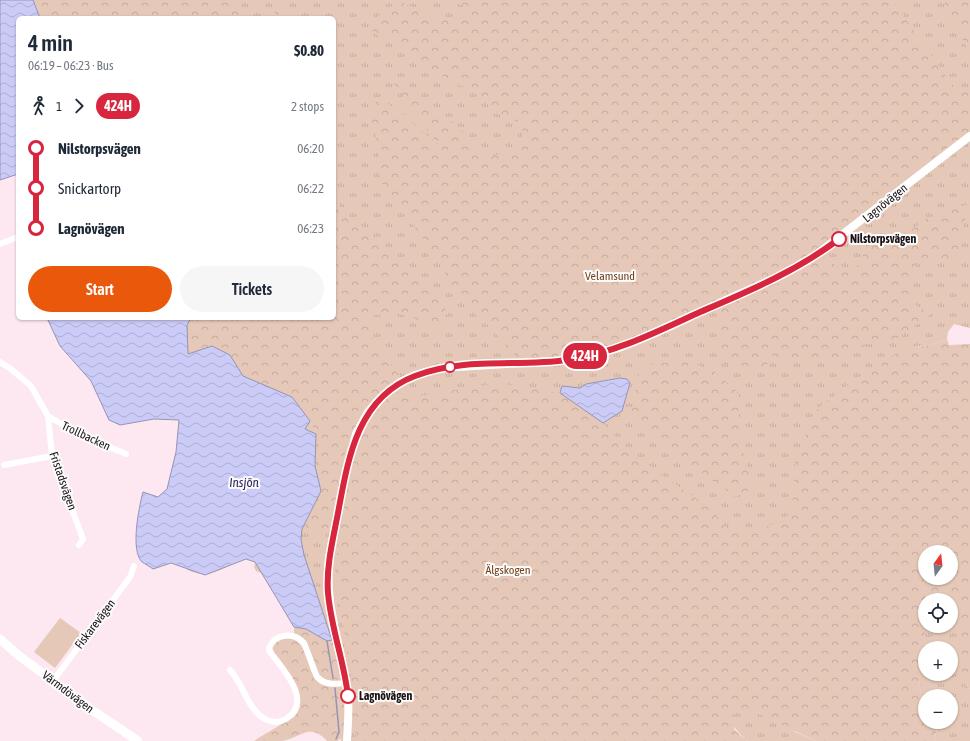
<!DOCTYPE html>
<html lang="en">
<head>
<meta charset="utf-8">
<style>
	:root { --surface:#fff; --page:#f6f6f7; --text:#1f2937; --muted:#747a83; --accent:#ea580c }
	body { margin:0; font-family:"Asap Condensed",sans-serif; background:var(--page); color:var(--text); height:100vh; display:flex; flex-direction:column; font-size:15px; white-space:nowrap }
	* { box-sizing:border-box; margin:0 }
	p { font-size:13px; color:var(--muted) }
	.icon { flex:none; width:22px; height:22px; fill:none; stroke:currentColor; stroke-width:2; stroke-linecap:round; stroke-linejoin:round }
	.map { position:relative; flex:1; overflow:hidden }
	.sheet { position:absolute; left:16px; top:16px; width:320px; height:304px; display:flex; flex-direction:column; background:var(--surface); border-radius:6px; box-shadow:0 1px 3px #0004 }
	.sheet>* { flex:none }
	.badge { padding:0 8px; border-radius:13px; font-size:14px; line-height:26px }
	.needle { width:26px; rotate:15deg }
	.controls { position:absolute; left:918px; top:545px; display:grid; gap:8px }
	.controls a { display:grid; place-items:center; width:40px; height:40px; border-radius:50%; background:var(--surface); box-shadow:0 1px 3px #0004; font-size:20px }
	.map>.badge { position:absolute; translate:-50% -50%; box-shadow:0 0 0 2px #fff }
	.legs { display:flex; align-items:center; gap:6px; height:44px; padding:0 12px; font-size:13px }
	.legs p { margin-inline-start:auto }
	.summary { display:flex; align-items:center; justify-content:space-between; height:68px; padding:0 12px }
	h1 { font-size:22px; font-weight:600; line-height:30px }
	.primary-button { display:flex; gap:8px; margin-top:auto; padding:8px 12px }
	.primary-button a { flex:1; height:46px; border-radius:24px; background:var(--accent); color:#fff; font-size:16px; font-weight:600; line-height:46px; text-align:center }
	.primary-button a+a { background:var(--page); color:var(--text) }
	ul { padding:0 12px; list-style:none }
	li { display:flex; align-items:center; gap:14px; height:40px; font-size:15px }
	li i { display:grid; place-items:center; width:6px; height:100%; margin:0 5px; background:currentColor }
	li i::after { content:''; width:10px; height:10px; margin:-5px; border:3px solid; border-radius:50%; background:var(--surface) }
	li p { margin-inline-start:auto }
	li:first-child i { background:linear-gradient(#0000 50%,currentColor 0) }
	li:last-child i { background:linear-gradient(currentColor 50%,#0000 0) }
	.map>svg:first-child { display:block }
	.grass { fill:url(#grass-tufts); fill-rule:evenodd }
	.forest { fill:url(#forest-crowns); fill-rule:evenodd }
	.pitch { fill:#e5c8b8 }
	.water { fill:url(#water-waves); stroke:#9694b4 }
	.lines { fill:none; stroke-linecap:round; stroke-linejoin:round }
	.stream { stroke:#9694b4; stroke-width:1.5 }
	.minor { stroke:#fff; stroke-width:6 }
	.tertiary { stroke:#fff; stroke-width:8 }
	.secondary { stroke:#fff; stroke-width:9 }
	.line-1-casing { stroke:#fff; stroke-width:9 }
	.line-1 { stroke:#d7263d; stroke-width:6 }
	.stop-1-dot { fill:#fff; stroke:#d7263d; stroke-width:2 }
	.labels { text-anchor:middle; stroke-width:4; stroke-linejoin:round; paint-order:stroke }
	.street-label { font-size:12px; fill:#1b1216; stroke:#fcfcfc }
	.stop-label { font-size:12px; font-weight:bold; fill:#1b1216; stroke:#fcfcfc; text-anchor:start }
	.park-label { font-size:12px; fill:#77401b; stroke:#fcfcfc }
	.water-label { font-size:13px; font-style:italic; fill:#2c255b; stroke:#fcfcfc }
</style>
</head>
<body>
<div class="map">
<svg width="970" height="741" viewBox="0 0 970 741">
	<defs>
		<pattern id="grass-tufts" width="24" height="20" patternUnits="userSpaceOnUse"><rect width="24" height="20" fill="#e5c8b8"/><path d="M3 7l-1-3M5 7V3M7 7l1-3M15 17l-1-3M17 17v-4M19 17l1-3" fill="none" stroke="#c4ab9d"/></pattern>
		<pattern id="forest-crowns" width="20" height="18" patternUnits="userSpaceOnUse"><rect width="20" height="18" fill="#e5c8b8"/><path d="M2 6a3 3 0 1 1 6 0M12 15a3 3 0 1 1 6 0" fill="none" stroke="#c4ab9d"/></pattern>
		<pattern id="water-waves" width="16" height="10" patternUnits="userSpaceOnUse"><rect width="16" height="10" fill="#cbcbf7"/><path d="M0 5q4-4 8 0t8 0" fill="none" stroke="#aeadd3"/></pattern>
	</defs>
	<rect width="100%" height="100%" fill="#fde8f1"/>
	<path class="grass" d="M0 0H970V328L954 324 948 332 947 339 931 345 914 347 966 551V688L970 689V741H934L937 728 933 722H951V696H925V709L922 705 919 680 793 731 816 741H746L734 727 678 741H341L331 645 265 575 256 571 254 567 255 563 248 558C226 563 214 582 187 570L191 553 193 415 52 318H334V18H18ZM925 552H951V578H925ZM925 600H951V626H925ZM925 648H951V674H925Z"/>
	<path class="forest" d="M33 0H236L252 18H40Z
		M453 0H892L954 87 970 93V131L903 180 870 210 814 252 770 276 640 336 619 343 584 352 552 358 516 357 490 327 463 303 446 285 444 262 432 250 380 181 378 144 369 114 379 97 404 115 438 145 392 81 456 124 487 157 519 150 524 124 495 113 476 90 458 85 423 65 391 36 380 38 373 31 375 19 398 1 455 24 464 7Z
		M944 0H970V53L952 21Z
		M280 4 293 18H271Z
		M334 189 343 216 396 261 434 289 447 312 438 332 412 317 399 314 368 315 372 339 401 378C342 418 341 466 331 530L309 535 302 529 321 491 315 466 316 434 310 421 292 397 243 376 230 355 212 346 188 354 187 325 191 318H334Z
		M969 204 956 257 916 262 911 289 912 303 931 314 891 343 867 344 852 354 835 361 795 362 785 361 773 355 769 362 761 371 727 366 718 357 721 333 718 309 779 283 824 258 850 274 862 260 864 249 872 244 883 240 905 235 926 219Z
		M947 339 949 345 970 344V689L966 688 958 653 961 606 951 605V600H925L926 626 919 680 922 704 925 709V722H933L937 728 934 741H816L754 712 732 711 734 729 746 741H356L353 691 335 570 349 468 361 432 378 406 394 391 413 397 498 383 560 393 603 423 621 443 662 475 706 505 724 524 739 534H754L792 513 795 460 818 408 853 381 903 349 931 345ZM925 552H951V578H925Z
		M688 361 715 372 739 393C737 430 742 453 754 488L736 497C704 473 656 446 631 416L638 376 651 364Z
		M294 627 306 629 327 641 332 640 335 643 341 674 340 678 336 681C312 681 316 660 306 643 304 640 298 636 294 634Z
		M290 638C311 646 304 662 315 678 322 690 332 683 339 688 347 694 346 724 343 733 343 736 340 739 338 741H327C309 722 301 738 282 741 273 741 263 741 254 741 282 723 318 711 288 672 282 664 274 656 272 646L280 639Z"/>
	<path class="pitch" d="M60 618 81 633 55 668 34 652Z"/>
	<path class="water" d="M0 0H33L40 18H18V174L0 180Z
		M47 318H191L187 325 188 354 212 346 230 355 243 376 292 397 310 421 305 429 316 434 315 466 321 491 302 529 301 539 304 555 332 640 327 641 306 629 294 627 255 562 246 559 205 575 171 563 153 569C149 566 145 564 142 562 130 550 139 507 143 492L158 497 167 489 176 452 179 420 154 419 120 425 109 420 91 381 60 346Z
		M620 378 627 379 630 383 622 411 603 423 560 393 562 386 580 388 586 384Z"/>
	<g class="lines">
		<path class="stream" d="M327 641 333 678
			M335 688 339 732 336 739"/>
		<path class="minor" d="M0 244 18 237
			M0 362 11 369 31 386 48 416 52 456 83 539 79 545
			M48 416 80 435 126 454
			M4 465 52 456
			M230 670C243 684 247 707 263 718 270 722 278 724 286 719 314 702 283 669 270 652L269 648C275 633 294 632 304 643L317 677C326 686 335 684 347 683
			M53 681 130 577 134 566"/>
		<path class="tertiary" d="M347 741C348 721 350 702 346 683 339 637 325 606 329 558L346 470 356 434 368 412 380 398 400 382 415 375 441 368 568 360 618 348 633 342 784 274 812 258 970 136"/>
		<path class="secondary" d="M0 639 18 655 95 712 138 741"/>
	</g>
	<g class="lines">
		<defs>
			<path id="line-1" d="M348 696C344 661 331 628 328 593 326 566 333 539 338 513 348 459 357 398 415 376 463 357 517 367 567 360 615 353 657 332 700 312 749 291 797 271 839 239"/>
		</defs>
		<use href="#line-1" class="line-1-casing"/>
		<use href="#line-1" class="line-1"/>
	</g>
	<g class="stop-1-dot">
		<circle cx="839" cy="239" r="7"/>
		<circle cx="450" cy="367" r="5"/>
		<circle cx="348" cy="696" r="7"/>
	</g>
	<g class="labels">
		<g class="street-label">
			<text transform="translate(885 203) rotate(-39)" y="4">Lagnövägen</text>
			<text transform="translate(86 436) rotate(25)" y="4">Trollbacken</text>
			<text transform="translate(63 481) rotate(71)" y="4">Fristadsvägen</text>
			<text transform="translate(95 624) rotate(-53)" y="4">Fiskarevägen</text>
			<text transform="translate(68 692) rotate(37)" y="4">Värmdövägen</text>
		</g>
		<g class="stop-label">
			<text x="850" y="243">Nilstorpsvägen</text>
			<text x="359" y="700">Lagnövägen</text>
		</g>
		<g class="park-label">
			<text x="610" y="280">Velamsund</text>
			<text x="508" y="574">Älgskogen</text>
		</g>
		<g class="water-label">
			<text x="244" y="487">Insjön</text>
		</g>
	</g>
</svg>
<div class="controls">
<a><svg class="needle" viewBox="-14 -14 28 28"><path d="M0-13l5 13h-10z" fill="#e53935"/><path d="M0 13l5-13h-10z" fill="#747a83"/></svg></a>
<a><svg class="icon" aria-label="locate" viewBox="0 0 24 24"><circle cx="12" cy="12" r="6"/><path d="M12 2v4M12 18v4M2 12h4M18 12h4"/></svg></a>
<a>+</a>
<a>−</a>
</div>
<b class="badge" style="left:585px;top:356px;background:#d7263d;color:#fff">424H</b>
<section class="sheet">
<div class="summary"><div><h1>4 min</h1><p>06:19 – 06:23 · Bus</p></div><b>$0.80</b></div>
<div class="legs"><svg class="icon" aria-label="walk" viewBox="0 0 24 24"><circle cx="13" cy="4" r="2"/><path d="M13 8l-2 6 4 7M11 14l-3 7M7 12l3-4h3l4 4"/></svg>1<svg class="icon" aria-label="forward" viewBox="0 0 24 24"><path d="M9 5l7 7-7 7"/></svg><b class="badge" style="background:#d7263d;color:#fff">424H</b><p>2 stops</p></div>
<ul>
<li><i style="color:#d7263d"></i><b>Nilstorpsvägen</b><p>06:20</p></li>
<li><i style="color:#d7263d"></i><span>Snickartorp</span><p>06:22</p></li>
<li><i style="color:#d7263d"></i><b>Lagnövägen</b><p>06:23</p></li>
</ul>
<div class="primary-button"><a>Start</a><a>Tickets</a></div>
</section>
</div>
</body>
</html>
